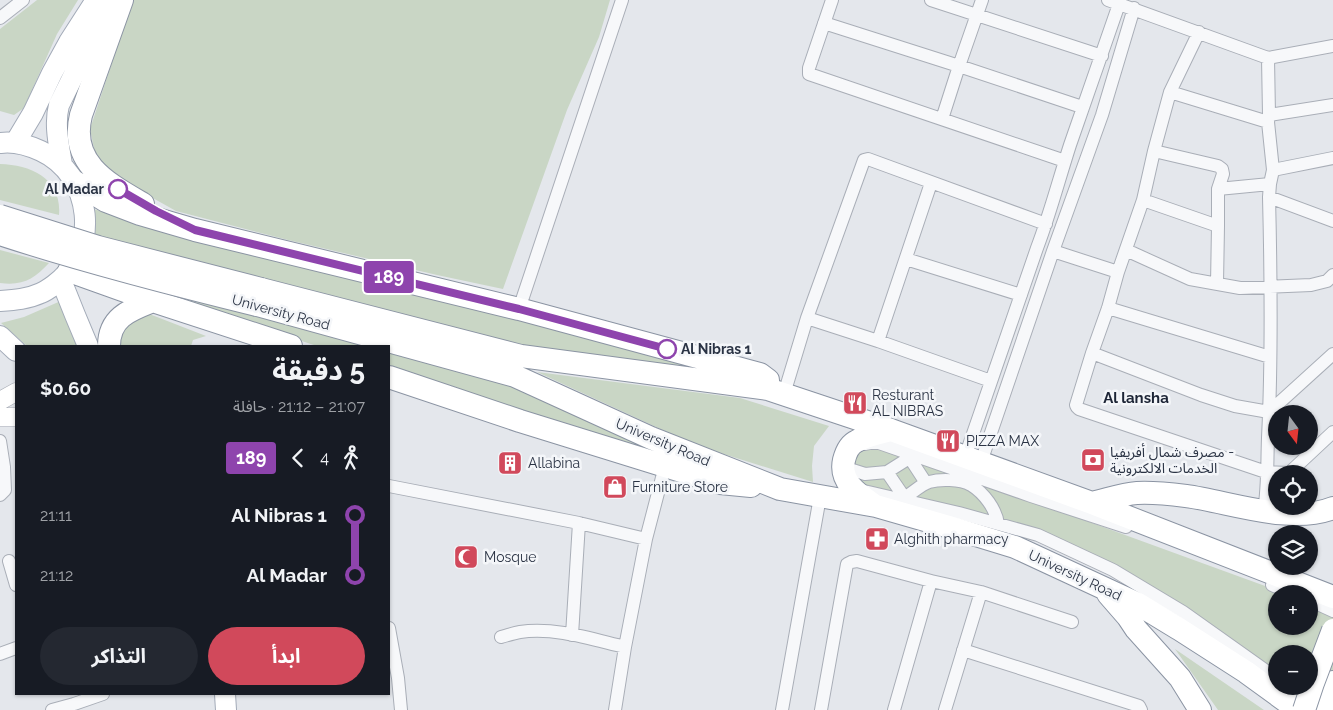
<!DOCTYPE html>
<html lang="ar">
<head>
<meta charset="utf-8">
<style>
	:root { --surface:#171b24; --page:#242831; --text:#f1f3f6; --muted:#9ea1a6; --accent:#d1495b }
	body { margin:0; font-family:Raleway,"Noto Sans Arabic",sans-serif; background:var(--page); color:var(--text); direction:rtl; height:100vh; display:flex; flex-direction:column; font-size:19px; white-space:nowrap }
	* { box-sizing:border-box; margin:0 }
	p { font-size:16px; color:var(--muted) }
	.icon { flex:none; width:28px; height:28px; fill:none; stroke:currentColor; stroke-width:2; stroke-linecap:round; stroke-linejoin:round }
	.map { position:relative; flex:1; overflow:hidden; direction:ltr }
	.sheet { position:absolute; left:15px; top:345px; width:375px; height:350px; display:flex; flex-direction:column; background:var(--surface); border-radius:0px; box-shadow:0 1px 4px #0004; direction:rtl }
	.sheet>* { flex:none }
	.badge { padding:0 10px; border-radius:4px; font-size:18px; line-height:32px }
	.needle { width:32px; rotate:165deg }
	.buttons { position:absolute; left:1268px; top:405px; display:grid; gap:10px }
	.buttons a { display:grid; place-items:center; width:50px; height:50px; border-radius:50%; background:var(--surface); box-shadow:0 1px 4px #0004; font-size:25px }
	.map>.badge { position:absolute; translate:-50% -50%; box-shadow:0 0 0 2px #fff }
	.legs { display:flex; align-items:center; gap:8px; height:55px; padding:0 25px; font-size:16px }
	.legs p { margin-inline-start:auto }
	.head { display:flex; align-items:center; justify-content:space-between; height:85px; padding:0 25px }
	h1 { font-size:28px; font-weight:700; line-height:38px }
	.cta { display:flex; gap:10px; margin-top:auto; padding:10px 25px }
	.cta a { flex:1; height:58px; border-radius:30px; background:var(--accent); color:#fff; font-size:20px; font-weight:700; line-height:58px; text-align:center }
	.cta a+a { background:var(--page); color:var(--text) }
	ul { padding:0 25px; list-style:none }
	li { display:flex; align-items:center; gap:18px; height:60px; font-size:19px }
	li i { display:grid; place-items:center; width:8px; height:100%; margin:0 6px; background:currentColor }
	li i::after { content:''; width:12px; height:12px; margin:-6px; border:4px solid; border-radius:50%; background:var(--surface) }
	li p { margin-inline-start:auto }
	li:first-child i { background:linear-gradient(#0000 50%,currentColor 0) }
	li:last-child i { background:linear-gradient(currentColor 50%,#0000 0) }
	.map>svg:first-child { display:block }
	.green { fill:#c9d6c5 }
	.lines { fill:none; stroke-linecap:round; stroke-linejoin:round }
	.street-casing { stroke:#a9aeb7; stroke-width:14 }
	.secondary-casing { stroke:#a9aeb7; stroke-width:19 }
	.primary-casing { stroke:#a3abb8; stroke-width:22 }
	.highway-casing { stroke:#8b94a3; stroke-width:24 }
	.street { stroke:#f7f8fa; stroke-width:12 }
	.secondary { stroke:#fff; stroke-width:18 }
	.primary { stroke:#fff; stroke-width:20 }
	.highway { stroke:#fff; stroke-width:22 }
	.highway-bridge-casing { stroke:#8b94a3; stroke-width:24; stroke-linecap:butt }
	.highway-bridge { stroke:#fff; stroke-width:22 }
	.line-1-casing { stroke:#fff; stroke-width:11 }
	.line-1 { stroke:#8e44ad; stroke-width:8 }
	.stop-1-dot { fill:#fff; stroke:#8e44ad; stroke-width:2.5 }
	.labels { text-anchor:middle; stroke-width:5; stroke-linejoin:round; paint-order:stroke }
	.stop-label { font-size:14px; font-weight:bold; fill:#2b3445; stroke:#f4f6f9; text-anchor:end }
	.street-label { font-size:14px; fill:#2b3445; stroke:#f4f6f9 }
	.poi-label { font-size:14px; fill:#2b3445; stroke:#f4f6f9; text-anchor:start }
	.neighbourhood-label { font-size:15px; font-weight:bold; fill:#1d2536; stroke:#f4f6f9 }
</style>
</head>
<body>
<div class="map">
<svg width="1333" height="710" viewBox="0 0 1333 710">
	<rect width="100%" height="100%" fill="#e4e7ec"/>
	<path class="green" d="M37 0H78L57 34 24 108 14 115 0 111V29Z
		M134 0H610L599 37 567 110 503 289 437 275 288 240 176 211 133 187 97 163 90 129 128 14Z
		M0 164C32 165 62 179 59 215L0 200Z
		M93 209 367 278 719 374 515 349 92 234Z
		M0 250 49 263C34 279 23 286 0 283Z
		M88 264 377 346H317L200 308Z
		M63 300 79 346H27L1 323 24 317Z
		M139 310 206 336 193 340 191 346H109Z
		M389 350 506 379 713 472 389 371Z
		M537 372 740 398 829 426 814 446 812 466 813 482 695 445Z
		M870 445 889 449 1287 594H1276V626H1309V603L1333 613V710L1287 686H1309V654H1276V678L1267 670 1058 544 867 492 852 468 859 453Z
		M1175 649 1264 710H1218Z"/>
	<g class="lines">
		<defs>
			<path id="street" d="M832 0 809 68V74L1065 161
				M931 0 1102 56
				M1108 0 1268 58 1333 46
				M0 18 23 0
				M824 23 959 66 1082 107
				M1199 32 1170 92 1154 151 1143 200 1118 272 1108 308 1092 353 1076 405 1077 407 1079 409 1266 472 1289 473
				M1170 92 1268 122
				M1269 115 1333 105
				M942 119 959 66 982 0
				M1154 151 1218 166 1222 169 1223 174 1218 189V226
				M1273 170 1333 158
				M1218 189 1270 184
				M1269 197 1333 221
				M1143 200 1218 226 1217 284
				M1126 250 1190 279 1240 288 1311 285 1327 281 1333 275
				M1053 251 1118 272
				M906 259 1021 295
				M1108 308 1270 357
				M519 309 622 0
				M807 318 878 341 991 381
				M878 341 931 183
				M1092 353 1201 395 1235 406 1269 412 1333 354
				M784 394 807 318 864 160 868 159 1046 224
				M0 441 4 467 5 490 0 495
				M865 444 870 443H879L1031 496 1126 527
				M965 457 1037 248C1050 214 1059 179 1070 145 1086 98 1103 51 1119 4
				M981 462 1053 251 1102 115 1134 8
				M843 467 865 474 887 472 902 494 905 497C913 493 920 485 929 482 940 479 960 479 971 485 984 493 996 509 998 524
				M887 472 906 460H911L926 483
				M1288 474 1333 432
				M389 486 579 523 646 539
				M864 491 959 513 1038 535 1113 570 1183 612 1276 678
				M1264 511C1268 487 1267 462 1268 438 1272 358 1271 277 1269 197L1270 184 1273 170 1268 122 1269 115 1268 58
				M9 561 16 585
				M1272 585 1293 594
				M1309 600 1333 611
				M389 628 398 678 401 710
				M572 635 579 523
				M501 637C508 635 514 633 520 632 555 627 591 639 625 647
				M963 650 1139 706 1141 710
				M0 654 16 648
				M1287 686 1310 703
				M52 710 74 704 103 694
				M615 710 625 647 646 539 665 466
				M782 710 820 497
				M821 710 847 564 851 562 857 561 931 581 981 592
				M894 710 931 581
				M945 710 981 592 1072 622"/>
			<path id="secondary" d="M0 401 16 392
				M0 417H16"/>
			<path id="primary" d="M0 143C14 141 28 145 41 151 93 175 101 251 54 285 50 288 46 291 41 293 28 299 15 300 0 301
				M15 143 33 113 52 73 69 42 96 0
				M62 165C59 145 54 124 59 105L89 44 116 0
				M61 280 75 315 88 346
				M0 336 16 351
				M225 694 226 710"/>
			<path id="highway" d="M122 0 81 115C69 163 107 183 143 204
				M75 182 106 201 140 214 195 230 519 309 760 374 768 380V383
				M69 271 153 301 291 346
				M261 289 521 356 768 389 891 430 1092 503 1333 597
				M257 305 515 376 651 438 780 489 876 506 956 529 1015 547 1138 604 1179 629 1246 672 1298 710
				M109 346C109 317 130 310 153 301
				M389 377 520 421 720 483 751 486
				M1092 503C1106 500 1122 494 1137 493 1153 492 1170 494 1186 496 1230 502 1291 525 1333 508
				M874 505C858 494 839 482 844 460 846 452 850 444 857 441 867 435 880 433 891 430
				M1108 594 1128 617 1136 629 1180 678 1200 710
				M1323 710 1333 682"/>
		</defs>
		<use href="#street" class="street-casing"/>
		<use href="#secondary" class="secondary-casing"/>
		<use href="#primary" class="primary-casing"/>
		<use href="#highway" class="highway-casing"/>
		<use href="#street" class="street"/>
		<use href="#secondary" class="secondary"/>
		<use href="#primary" class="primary"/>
		<use href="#highway" class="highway"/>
		<defs>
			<path id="highway-bridge" d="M0 216 98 247 261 289
				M0 234C85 262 171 284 257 305
				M1304 710 1313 683 1333 630"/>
		</defs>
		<use href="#highway-bridge" class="highway-bridge-casing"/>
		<use href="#highway-bridge" class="highway-bridge"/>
	</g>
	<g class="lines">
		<defs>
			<path id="line-1" d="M118 189 156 211 195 230 519 309 667 349"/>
		</defs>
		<use href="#line-1" class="line-1-casing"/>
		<use href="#line-1" class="line-1"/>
	</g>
	<defs>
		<symbol id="restaurant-square" viewBox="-11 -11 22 22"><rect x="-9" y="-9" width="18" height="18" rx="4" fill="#d1495b" stroke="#f4f6f9"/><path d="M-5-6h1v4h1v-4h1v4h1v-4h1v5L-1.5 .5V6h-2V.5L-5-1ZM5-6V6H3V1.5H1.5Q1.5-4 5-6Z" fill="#fff"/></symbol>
		<symbol id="bank-square" viewBox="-11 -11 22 22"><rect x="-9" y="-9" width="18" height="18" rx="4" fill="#d1495b" stroke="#f4f6f9"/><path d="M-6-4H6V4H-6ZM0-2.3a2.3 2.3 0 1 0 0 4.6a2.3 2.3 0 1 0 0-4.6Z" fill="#fff"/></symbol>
		<symbol id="building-square" viewBox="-11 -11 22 22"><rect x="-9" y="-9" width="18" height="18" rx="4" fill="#d1495b" stroke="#f4f6f9"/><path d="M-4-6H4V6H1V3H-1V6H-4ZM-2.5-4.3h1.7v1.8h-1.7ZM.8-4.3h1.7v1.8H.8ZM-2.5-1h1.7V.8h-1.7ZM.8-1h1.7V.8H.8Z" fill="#fff"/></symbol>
		<symbol id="shop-square" viewBox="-11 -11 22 22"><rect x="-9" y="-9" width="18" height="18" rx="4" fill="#d1495b" stroke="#f4f6f9"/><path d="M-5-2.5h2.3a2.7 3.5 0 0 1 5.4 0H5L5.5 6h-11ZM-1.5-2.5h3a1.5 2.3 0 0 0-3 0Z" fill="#fff"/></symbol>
		<symbol id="pharmacy-square" viewBox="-11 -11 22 22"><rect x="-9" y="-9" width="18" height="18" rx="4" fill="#d1495b" stroke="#f4f6f9"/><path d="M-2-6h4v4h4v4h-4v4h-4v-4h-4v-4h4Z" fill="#fff"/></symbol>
		<symbol id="mosque-square" viewBox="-11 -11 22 22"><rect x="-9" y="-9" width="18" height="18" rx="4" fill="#d1495b" stroke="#f4f6f9"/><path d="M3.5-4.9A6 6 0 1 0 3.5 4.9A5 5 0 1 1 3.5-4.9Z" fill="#fff"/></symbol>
	</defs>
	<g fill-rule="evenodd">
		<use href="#restaurant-square" x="841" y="389" width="28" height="28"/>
		<use href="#restaurant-square" x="934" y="427" width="28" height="28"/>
		<use href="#bank-square" x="1079" y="446" width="28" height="28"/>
		<use href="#building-square" x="496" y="449" width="28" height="28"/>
		<use href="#shop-square" x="601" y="473" width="28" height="28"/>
		<use href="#pharmacy-square" x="863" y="525" width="28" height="28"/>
		<use href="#mosque-square" x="452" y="543" width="28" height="28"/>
	</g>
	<g class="stop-1-dot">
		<circle cx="118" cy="189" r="9"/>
		<circle cx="667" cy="349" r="9"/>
	</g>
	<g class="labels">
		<g class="stop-label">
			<text x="104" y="194">Al Madar</text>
			<text x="681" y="354" text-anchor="start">Al Nibras 1</text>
		</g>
		<g class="street-label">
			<text transform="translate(281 312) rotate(15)" y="5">University Road</text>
			<text transform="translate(663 442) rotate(23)" y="5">University Road</text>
			<text transform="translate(1075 575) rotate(25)" y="5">University Road</text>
		</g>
		<g class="poi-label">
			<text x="872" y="400">Resturant<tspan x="872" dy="16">AL NIBRAS</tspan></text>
			<text x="966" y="446">PIZZA MAX</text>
			<text x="1110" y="457">مصرف شمال أفريفيا -<tspan x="1110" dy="16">الخدمات الالكترونية</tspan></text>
			<text x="528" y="468">Allabina</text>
			<text x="632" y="492">Furniture Store</text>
			<text x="894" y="544">Alghith pharmacy</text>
			<text x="484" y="562">Mosque</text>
		</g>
		<g class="neighbourhood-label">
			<text x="1136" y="403">Al lansha</text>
		</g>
	</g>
</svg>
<div class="buttons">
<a><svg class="needle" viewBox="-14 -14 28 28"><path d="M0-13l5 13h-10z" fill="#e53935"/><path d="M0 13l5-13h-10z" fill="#9ea1a6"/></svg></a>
<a><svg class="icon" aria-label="locate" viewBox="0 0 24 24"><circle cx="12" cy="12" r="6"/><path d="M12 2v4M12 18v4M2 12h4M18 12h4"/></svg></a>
<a><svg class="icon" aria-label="layers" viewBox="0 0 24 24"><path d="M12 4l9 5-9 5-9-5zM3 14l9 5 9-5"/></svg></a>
<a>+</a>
<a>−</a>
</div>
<b class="badge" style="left:389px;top:277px;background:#8e44ad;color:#fff">189</b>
<section class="sheet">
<div class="head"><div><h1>5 دقيقة</h1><p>21:07 – 21:12 · حافلة</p></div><b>$0.60</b></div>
<div class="legs"><svg class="icon" aria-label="walk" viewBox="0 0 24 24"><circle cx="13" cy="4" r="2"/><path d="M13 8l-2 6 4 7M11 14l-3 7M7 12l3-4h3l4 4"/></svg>4<svg class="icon" aria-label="back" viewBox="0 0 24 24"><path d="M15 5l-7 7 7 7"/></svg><b class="badge" style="background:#8e44ad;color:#fff">189</b></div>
<ul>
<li><i style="color:#8e44ad"></i><b>Al Nibras 1</b><p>21:11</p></li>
<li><i style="color:#8e44ad"></i><b>Al Madar</b><p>21:12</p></li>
</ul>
<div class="cta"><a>ابدأ</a><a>التذاكر</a></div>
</section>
</div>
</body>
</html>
